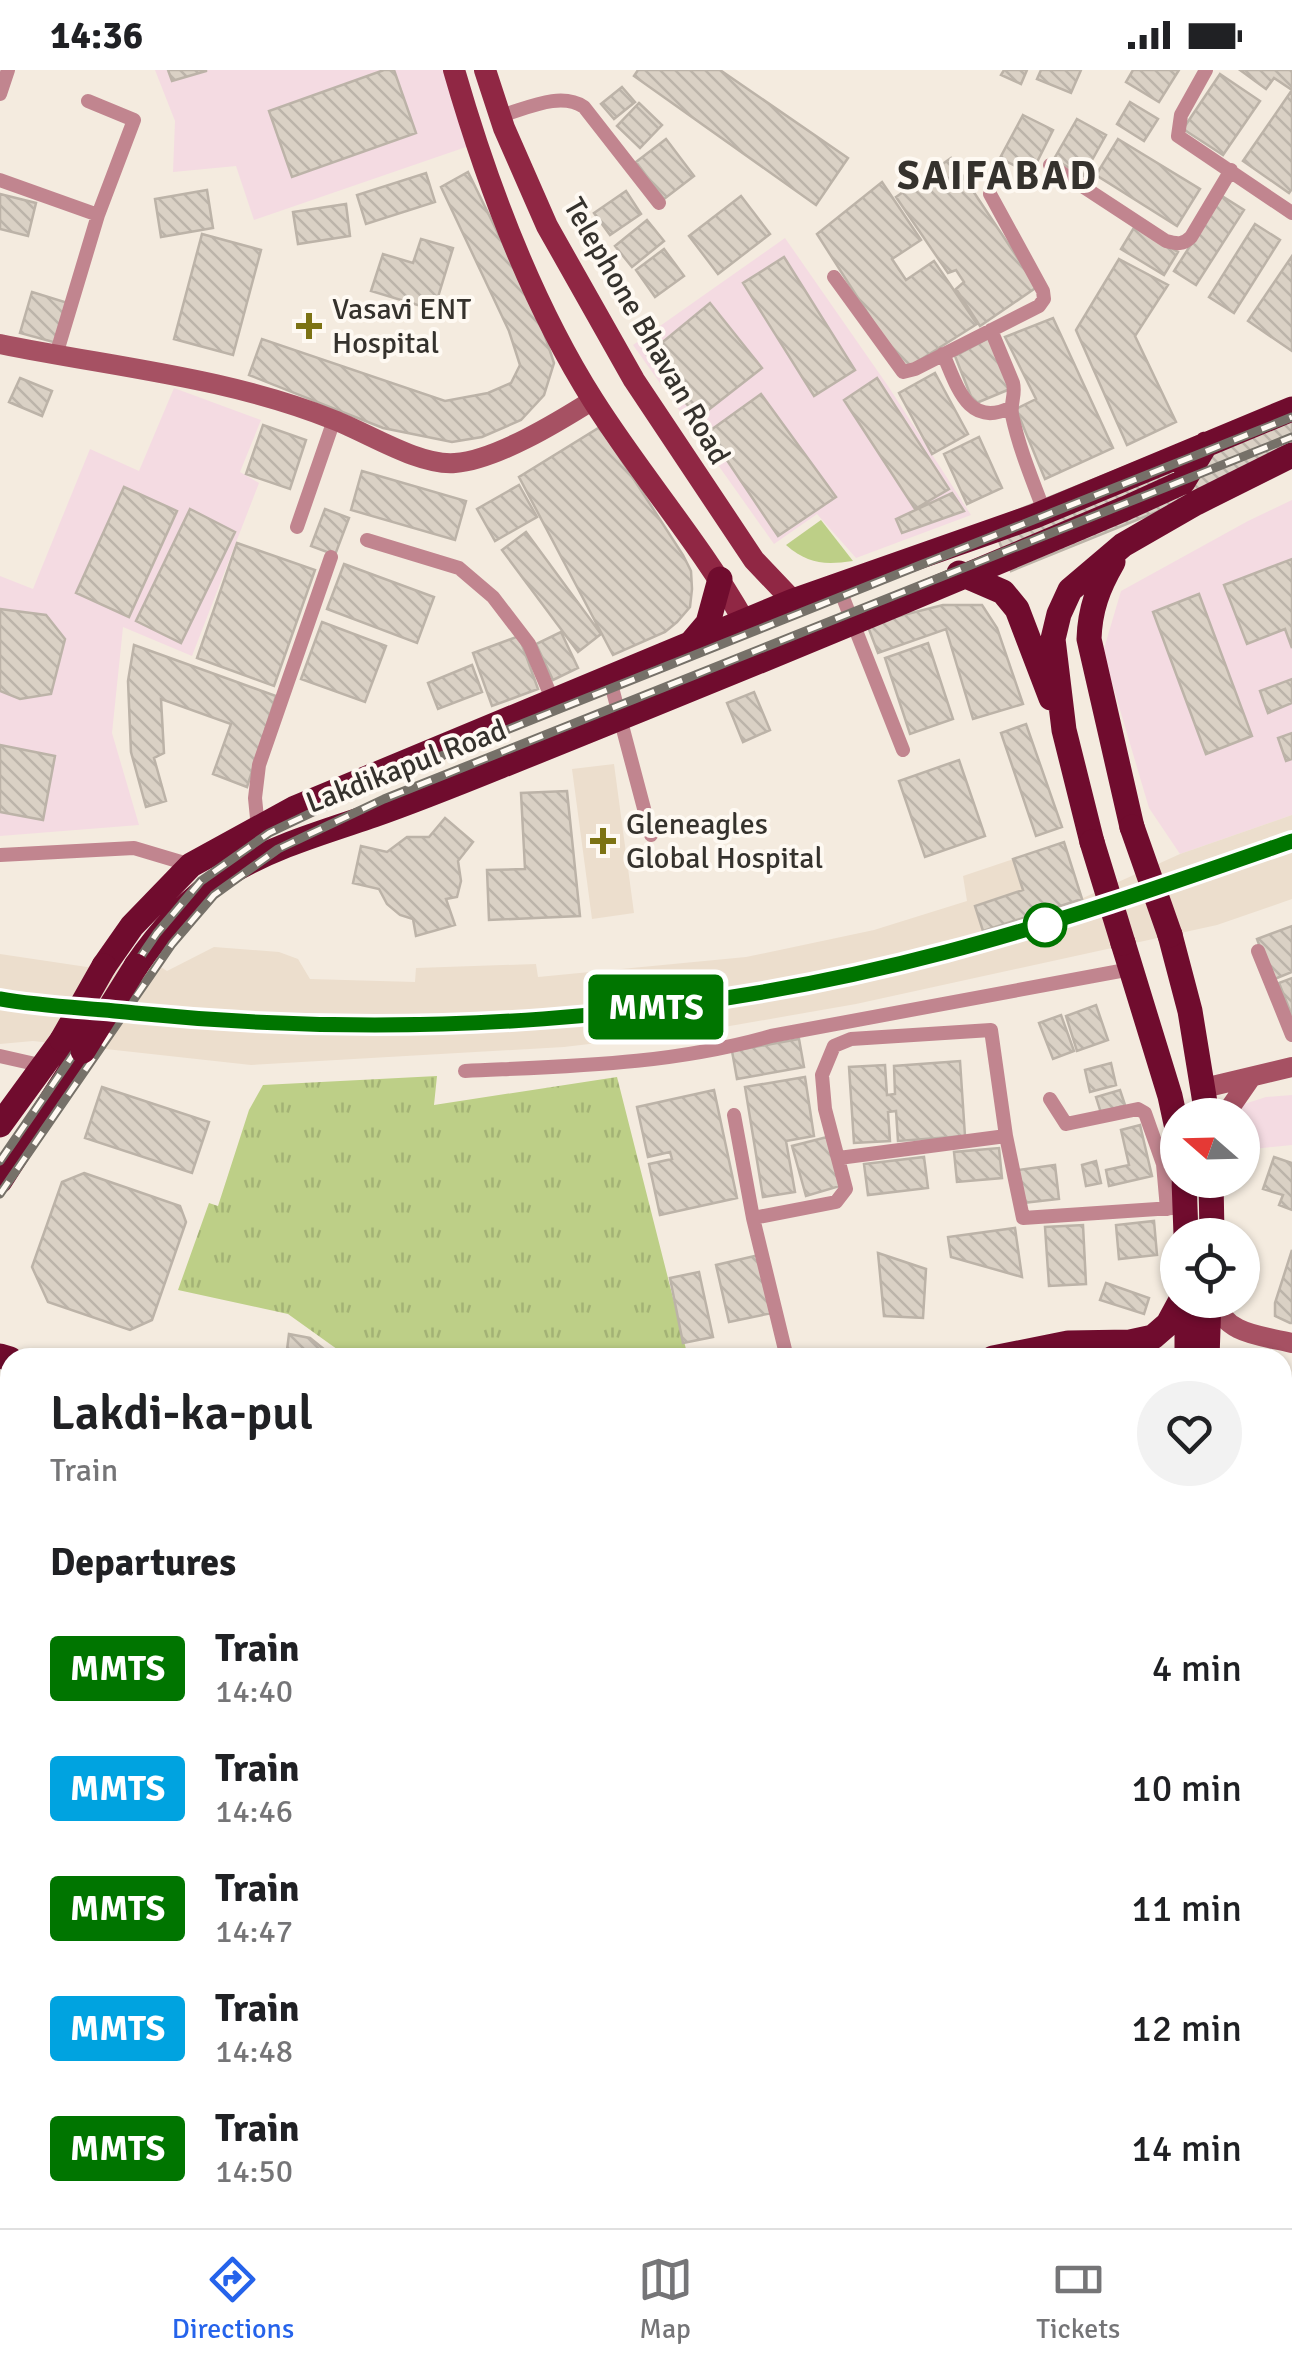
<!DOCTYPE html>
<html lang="en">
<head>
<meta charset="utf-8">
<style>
	:root { --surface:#fff; --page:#f2f2f2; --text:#202124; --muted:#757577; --line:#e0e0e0; --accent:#2563eb }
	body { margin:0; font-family:Signika,sans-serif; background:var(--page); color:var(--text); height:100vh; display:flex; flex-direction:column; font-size:38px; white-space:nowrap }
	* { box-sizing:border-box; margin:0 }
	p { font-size:32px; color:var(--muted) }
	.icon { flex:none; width:55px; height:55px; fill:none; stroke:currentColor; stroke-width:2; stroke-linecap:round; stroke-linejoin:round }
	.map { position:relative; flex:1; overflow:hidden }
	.drawer { position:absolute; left:0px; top:1278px; width:1292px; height:882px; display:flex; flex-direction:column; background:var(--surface); border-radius:30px 30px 0 0; box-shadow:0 2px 8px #0004 }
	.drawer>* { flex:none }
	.badge { padding:0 20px; border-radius:8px; font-size:35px; line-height:65px }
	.needle { width:65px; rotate:290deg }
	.controls { position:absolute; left:1160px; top:1028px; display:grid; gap:20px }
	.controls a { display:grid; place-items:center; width:100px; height:100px; border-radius:50%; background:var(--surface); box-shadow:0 2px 8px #0004; font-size:50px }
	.map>.badge { position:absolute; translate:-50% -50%; box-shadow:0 0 0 5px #fff }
	h2 { padding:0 50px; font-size:38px; line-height:90px }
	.round { display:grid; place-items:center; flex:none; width:105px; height:105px; border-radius:52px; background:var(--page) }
	.summary { display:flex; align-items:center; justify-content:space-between; height:170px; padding:0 50px }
	h1 { font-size:48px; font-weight:600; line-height:75px }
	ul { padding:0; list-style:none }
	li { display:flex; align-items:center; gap:30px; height:120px; padding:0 50px }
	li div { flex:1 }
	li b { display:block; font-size:38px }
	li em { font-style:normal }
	li .badge { min-width:110px; font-weight:700; text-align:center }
	.status { display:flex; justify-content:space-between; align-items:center; height:70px; padding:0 50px; background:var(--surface); direction:ltr }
	.status svg { height:28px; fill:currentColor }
	.menu { display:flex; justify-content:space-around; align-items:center; height:140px; border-top:2px solid var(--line); background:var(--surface); font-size:28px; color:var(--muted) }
	.menu a { display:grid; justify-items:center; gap:5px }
	.menu .on { color:var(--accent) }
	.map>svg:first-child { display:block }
	.commercial { fill:#f4dbe2 }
	.built { fill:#ecdecd }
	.grass { fill:url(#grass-tufts) }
	.green { fill:#bdcf87 }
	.building { fill:url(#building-back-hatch); stroke:#bcb3a8; stroke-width:2.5 }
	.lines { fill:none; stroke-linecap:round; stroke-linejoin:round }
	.street { stroke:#c1858f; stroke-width:14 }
	.secondary { stroke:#a65163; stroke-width:20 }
	.primary { stroke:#902744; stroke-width:22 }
	.highway { stroke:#700c2e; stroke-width:25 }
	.rail-casing { stroke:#767169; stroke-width:9 }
	.rail { stroke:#fef9f2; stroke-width:5; stroke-dasharray:15; stroke-linecap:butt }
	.highway-bridge { stroke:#700c2e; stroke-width:25 }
	.line-casing { stroke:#fff; stroke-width:22 }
	.line { stroke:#007500; stroke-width:15 }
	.poi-dot { fill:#7c7213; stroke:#fef9f2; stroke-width:4 }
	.stop-dot { fill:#fff; stroke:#007500; stroke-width:5 }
	.labels { text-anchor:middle; stroke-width:8; stroke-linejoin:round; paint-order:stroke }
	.poi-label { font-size:30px; fill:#35322d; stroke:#fef9f2; text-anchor:start }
	.street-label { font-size:30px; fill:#35322d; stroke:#fef9f2 }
	.district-label { font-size:40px; font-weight:bold; letter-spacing:2.5px; fill:#35322d; stroke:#fef9f2 }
</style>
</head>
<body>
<div class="status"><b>14:36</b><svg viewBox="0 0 49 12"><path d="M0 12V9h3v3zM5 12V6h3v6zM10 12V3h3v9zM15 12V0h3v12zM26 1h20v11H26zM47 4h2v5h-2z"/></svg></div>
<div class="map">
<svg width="1292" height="2158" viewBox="0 0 1292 2158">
	<defs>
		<pattern id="grass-tufts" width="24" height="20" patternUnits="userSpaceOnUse" patternTransform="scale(2.5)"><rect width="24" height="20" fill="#bdcf87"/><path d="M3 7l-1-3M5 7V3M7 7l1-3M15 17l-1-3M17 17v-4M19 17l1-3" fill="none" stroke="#a3b275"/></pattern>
		<pattern id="building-back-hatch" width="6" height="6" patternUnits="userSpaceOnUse" patternTransform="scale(2.5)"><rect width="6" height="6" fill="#dad1c5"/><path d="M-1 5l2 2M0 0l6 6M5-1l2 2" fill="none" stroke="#bcb4aa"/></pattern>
	</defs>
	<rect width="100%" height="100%" fill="#f4ebdf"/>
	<path class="commercial" d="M155 0H447L469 76 254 150 236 96 173 102 175 51Z
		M785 168 888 316 971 445 856 488 817 444 774 474 633 275Z
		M174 318 261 350 240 402 259 413 192 586 123 557 112 663 139 755 0 766V506L33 519 90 379 139 401Z
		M1292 430V745L1180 784 1149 738 1103 582 1121 521 1248 451Z
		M1292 1025V1075L1243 1080 1242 1045H1228L1241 1035 1266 1027Z"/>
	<path class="built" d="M614 694 634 843 592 849 572 699Z
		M1292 745V829L1217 855 856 934 707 960 564 977 251 995 33 971 0 974V884L87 897 154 893 167 901 214 877 279 882 298 889 310 909 415 912 416 898 536 894 538 907 746 887 874 860 967 831 963 806 1064 772 1083 828 1180 784Z"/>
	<path class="grass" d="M437 1006 434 1035 617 1007 688 1287H348L288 1244 178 1220 209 1133 218 1136 249 1040 263 1015Z"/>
	<path class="green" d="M821 450 853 491C824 495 808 494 786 475Z"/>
	<path class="building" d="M168 0H206V1L172 11Z
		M384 0H394L416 63 292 107 269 41Z
		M638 0H720L848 88 816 135 634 6Z
		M1004 0H1027L1021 14 1001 5Z
		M1041 0H1081L1071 23 1037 9Z
		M1133 0H1179L1159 32 1126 12Z
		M1240 0H1292V20L1274 8 1266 19Z
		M1220 4 1260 31 1223 85 1183 59Z
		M622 17 635 32 614 49 601 34Z
		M1292 20V119L1289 123 1243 91Z
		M1130 32 1158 49 1144 71 1117 54Z
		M639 33 662 55 640 78 617 56Z
		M1023 45 1053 60 1031 104 1000 88Z
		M1077 49 1106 65 1083 106 1054 89Z
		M666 69 694 106 664 129 636 92Z
		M1118 69 1200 119 1177 156 1096 105Z
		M951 88 1037 217 980 256 956 219 964 212 956 200 948 203 896 127Z
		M468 102 538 245 554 293 544 325 521 350 482 367 452 372 383 358 249 305 262 269 445 331 488 323 511 313 520 295 509 261 441 117Z
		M426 103 435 132 366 154 357 125Z
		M882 112 921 170 892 189 906 210 934 191 977 254 904 300 817 164Z
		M207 120 213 158 161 167 155 129Z
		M626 121 641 144 610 165 594 143Z
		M0 124 36 133 28 166 0 159Z
		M741 126 770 164 718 204 689 166Z
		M1222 126 1244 140 1196 215 1174 201Z
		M346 134 350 166 298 174 293 142Z
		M647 150 664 171 632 197 615 176Z
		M1255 154 1280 170 1234 243 1209 227Z
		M1135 156 1178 182 1164 205 1121 179Z
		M202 164 261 180 233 285 174 269Z
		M421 169 453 178 434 240 371 221 383 184 413 193Z
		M664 179 684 206 655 227 636 200Z
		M1292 186V281L1248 251Z
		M784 187 855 300 814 326 743 213Z
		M1119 189 1168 215 1135 266 1176 352 1127 375 1076 260Z
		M32 222 68 233 57 273 20 263Z
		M710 233 762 298 698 348 647 285Z
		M1053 248 1113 378 1045 409 1016 339 1036 329 1005 267Z
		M989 268 1010 319 974 334 955 286Z
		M935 303 968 364 932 384 899 323Z
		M20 308 52 321 42 346 9 332Z
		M877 308 949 419 915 439 844 330Z
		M761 324 836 427 778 466 708 362Z
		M1292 329V387L1011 501 991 451Z
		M263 355 306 370 290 419 246 404Z
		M600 357 683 485 691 501 692 519 690 537 677 552 665 562 613 585 519 407Z
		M979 367 1002 418 967 434 944 384Z
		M362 401 466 431 455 470 351 440Z
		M519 415 537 447 495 471 477 439Z
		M124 417 177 441 129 547 76 523Z
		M952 423 964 441 902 463 896 449Z
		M190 439 235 462 181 573 136 551Z
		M325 439 349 448 335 485 311 476Z
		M526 462 601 564 578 582 502 480Z
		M237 473 315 500 274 616 197 588Z
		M1292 489V578L1285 559 1247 574 1224 515Z
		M344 494 434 527 417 573 327 539Z
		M1199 524 1252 666 1206 684 1153 542Z
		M943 535H982L997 558 1023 634 973 649 946 559 878 583 867 554Z
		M0 539 46 545 65 569 51 624 20 629 0 621Z
		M322 552 386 576 365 632 301 609Z
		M561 562 578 598 553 610 536 574Z
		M519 566 538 619 492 636 473 583Z
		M928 573 953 649 910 664 885 588Z
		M134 575 276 626 247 717 213 704 231 654 161 629 164 683 154 688 166 731 146 737 131 682 128 611Z
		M472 595 482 622 438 639 428 613Z
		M1292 609V633L1268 643 1260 621Z
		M754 622 770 660 743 672 727 633Z
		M1026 654 1062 757 1036 766 1001 663Z
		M1292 663V689L1286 691 1278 668Z
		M0 675 55 686 43 750 0 742Z
		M959 690 985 766 925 787 899 711Z
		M567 721 580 846 489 850 487 800 525 799 521 723Z
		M445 748 473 772 458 791 461 811 457 827 446 829 455 855 416 866 413 849 400 845 387 834 379 819 353 813 361 776 387 782 407 767H429Z
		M1064 772 1082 829 983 861 975 836 1023 820 1013 789Z
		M1292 856V902L1272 910 1257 869Z
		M1292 908V946L1279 913Z
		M1096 935 1108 970 1077 981 1066 946Z
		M1061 945 1074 981 1053 989 1039 953Z
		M799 969 804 997 737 1009 732 981Z
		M960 991 965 1066 898 1071 896 1041 888 1042 890 1071 854 1073 849 997 885 995 887 1025 895 1024 894 996Z
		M1111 993 1116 1015 1090 1022 1085 1000Z
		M805 1007 814 1066 786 1071 795 1122 763 1127 745 1017Z
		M102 1017 209 1052 192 1103 85 1068Z
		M714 1020 737 1128 660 1145 649 1094 672 1089 670 1082 648 1087 637 1037Z
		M1120 1020 1125 1035 1101 1043 1096 1027Z
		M1140 1055 1152 1106 1109 1116 1106 1100 1129 1095 1121 1060Z
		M827 1067 840 1116 806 1126 792 1076Z
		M999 1078 1002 1108 957 1112 954 1082Z
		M924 1087 928 1118 868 1125 864 1094Z
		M1274 1087 1292 1093V1140L1279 1135 1283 1125 1263 1119Z
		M1096 1091 1101 1113 1086 1116 1082 1095Z
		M1055 1095 1059 1129 1022 1133 1018 1100Z
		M84 1103 180 1136 186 1152 152 1250 130 1260 48 1232 32 1197 62 1112Z
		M1154 1151 1157 1185 1119 1189 1116 1155Z
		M1083 1155 1086 1214 1049 1216 1045 1157Z
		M1015 1158 1022 1207 951 1187 948 1167Z
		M1292 1180V1253H1290L1275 1246V1233Z
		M878 1183 926 1199 923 1248 884 1246Z
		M759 1185 772 1243 729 1252 716 1195Z
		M699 1202 713 1267 683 1273 670 1208Z
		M1106 1213 1149 1228 1144 1244 1100 1230Z
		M289 1264 310 1268 335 1288H286Z
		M0 1331 10 1332 9 1371 0 1369Z
		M8 1398 10 1461 1 1477 0 1405 3 1407Z
		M1288 1500 1292 1503V1563L1282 1557V1509Z
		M1282 1609 1292 1616V1695L1282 1699Z
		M6 1662 10 1665 9 1718 0 1711V1670Z
		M1292 1712V1791L1282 1767V1716Z
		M1282 1853 1292 1872V1917L1289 1924 1282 1921Z
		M0 1896 10 1901V1921L0 1943Z
		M10 1929V1961L0 1956Z
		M1282 1947 1292 1949V1990L1282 1988Z
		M1282 2039 1292 2043 1290 2094 1282 2091Z
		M723 2150H774L771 2158H742Z
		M1007 2150H1093L1091 2158H1023L1006 2154Z
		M1112 2150H1120L1152 2158H1110Z
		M1221 2150H1274L1272 2158H1245Z"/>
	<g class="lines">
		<path class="street" d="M1206 0 1181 45 1178 66 1292 143
			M0 24 8 0
			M500 46C526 39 560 21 584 37L659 133
			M1050 95 1166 171C1177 174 1183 175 1191 167L1231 100
			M0 110 98 145
			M834 207 903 302 915 299 1039 236 1044 229 1043 221 990 124
			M991 260 1013 313C1016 325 1010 333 1012 345 1019 378 1032 409 1044 441
			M943 284C957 315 967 358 1010 338
			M56 285 98 145 134 50 88 31
			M297 457 334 350
			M367 470 459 498 493 527 529 574 553 631
			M838 515 903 680
			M610 610 651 765
			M258 758 255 728 259 695 331 487
			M0 785 134 778 191 795
			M1258 881 1292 965
			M0 986 44 996
			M465 1001C570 996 669 995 771 966L1131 899
			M1050 1029 1066 1054 1138 1039 1145 1043 1163 1094 1167 1139
			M734 1045 753 1148 787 1288
			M839 1088 1006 1066
			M753 1148 836 1132 846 1119 825 1039 822 1005 834 976 851 969 991 960 1006 1066 1023 1148 1187 1137
			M0 1507 2 1508
			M1282 1576 1292 1583
			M0 1634 10 1643
			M1282 1706 1292 1703
			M0 1842 10 1809
			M0 1882H10
			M0 1984 6 1969
			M1282 2000 1292 2002
			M0 2043 10 2047
			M534 2150 559 2158
			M1182 2150 1216 2158
			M669 2151 685 2158
			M31 2158 34 2150
			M458 2158 461 2150
			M648 2158 652 2150
			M1283 2158 1292 2134"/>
		<path class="secondary" d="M0 274C112 297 227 307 334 350 368 363 419 396 455 393 496 390 558 352 593 330
			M1204 1018 1292 997
			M1225 1045 1250 1009
			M1213 1230C1227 1266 1260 1265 1292 1273"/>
		<path class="primary" d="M454 0C486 111 531 232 593 330 641 406 700 473 744 551
			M485 0 504 58 547 156 634 310 754 490 793 531"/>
		<path class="highway" d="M1113 492C1098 518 1090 539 1089 569L1132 757
			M959 503 1003 522 1017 539 1051 628
			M691 573 708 553 720 509
			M1092 772 1064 660 1053 569 1059 544 1070 520 1123 475 1196 433 1292 385
			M1170 865 1190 941 1207 1045
			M1123 873 1170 1026 1178 1063
			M104 896 132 856 191 795 295 738 793 531 1035 446 1292 339
			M136 896C159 862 191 826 226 805 271 777 324 762 374 745 417 730 459 713 501 696 711 612 919 526 1126 438L1183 412 1206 374
			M0 1055 62 970
			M1184 1110 1186 1165
			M1211 1110 1212 1165
			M0 1111 83 981
			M0 1286 10 1289
			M993 1288 1068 1273 1130 1272 1153 1267 1168 1254 1181 1230
			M1187 1288V1230
			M1207 1288 1209 1230
			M840 2158 842 2150
			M869 2158 871 2150"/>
		<defs>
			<path id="rail" d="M0 929C47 937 96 939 143 944 413 970 683 951 946 882 1064 851 1177 811 1292 772
				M0 1091 157 863 201 811 269 763 376 712 1292 347
				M0 1124 172 874 214 825 278 779 384 729 1292 367"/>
		</defs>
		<use href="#rail" class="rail-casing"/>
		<use href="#rail" class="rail"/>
		<path class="highway-bridge" d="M1132 757 1170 865
			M1092 772 1123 873
			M62 970 104 896
			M83 981 136 896"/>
	</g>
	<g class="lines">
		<defs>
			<path id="line" d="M0 929C44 937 91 938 135 943 407 970 682 952 946 882 1064 851 1177 811 1292 771"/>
		</defs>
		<use href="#line" class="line-casing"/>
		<use href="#line" class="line"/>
	</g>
	<g class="poi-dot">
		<path d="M304 241h10v10h10v10h-10v10h-10v-10h-10v-10h10z"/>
		<path d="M598 756h10v10h10v10h-10v10h-10v-10h-10v-10h10z"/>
	</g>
	<circle class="stop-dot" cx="1045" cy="855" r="20"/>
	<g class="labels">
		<g class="poi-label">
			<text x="332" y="249">Vasavi ENT<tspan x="332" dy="34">Hospital</tspan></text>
			<text x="626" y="764">Gleneagles<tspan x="626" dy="34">Global Hospital</tspan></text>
		</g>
		<g class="street-label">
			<text transform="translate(647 261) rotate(60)" y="10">Telephone Bhavan Road</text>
			<text transform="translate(406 696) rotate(-21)" y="10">Lakdikapul Road</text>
		</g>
		<g class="district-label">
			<text x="998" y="119">SAIFABAD</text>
		</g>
	</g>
</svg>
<div class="controls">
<a><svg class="needle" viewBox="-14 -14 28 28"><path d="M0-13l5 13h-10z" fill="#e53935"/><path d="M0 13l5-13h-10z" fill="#757577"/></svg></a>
<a><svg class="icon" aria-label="locate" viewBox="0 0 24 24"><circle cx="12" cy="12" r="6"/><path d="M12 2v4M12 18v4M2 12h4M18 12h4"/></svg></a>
</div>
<b class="badge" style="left:656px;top:937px;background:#007500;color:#fff">MMTS</b>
<section class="drawer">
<div class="summary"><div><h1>Lakdi-ka-pul</h1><p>Train</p></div><a class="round"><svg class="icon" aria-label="heart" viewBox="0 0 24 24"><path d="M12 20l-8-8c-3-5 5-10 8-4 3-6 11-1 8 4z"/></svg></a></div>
<h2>Departures</h2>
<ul>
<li><span class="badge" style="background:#007500;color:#fff">MMTS</span><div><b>Train</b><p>14:40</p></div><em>4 min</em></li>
<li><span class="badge" style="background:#00a3e0;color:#fff">MMTS</span><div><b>Train</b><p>14:46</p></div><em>10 min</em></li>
<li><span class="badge" style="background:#007500;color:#fff">MMTS</span><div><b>Train</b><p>14:47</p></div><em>11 min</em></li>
<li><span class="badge" style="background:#00a3e0;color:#fff">MMTS</span><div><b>Train</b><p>14:48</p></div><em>12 min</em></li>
<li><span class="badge" style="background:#007500;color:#fff">MMTS</span><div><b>Train</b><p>14:50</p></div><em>14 min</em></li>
</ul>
</section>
</div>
<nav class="menu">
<a class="on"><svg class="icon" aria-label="directions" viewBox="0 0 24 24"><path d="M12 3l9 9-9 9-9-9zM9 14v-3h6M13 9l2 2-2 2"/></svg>Directions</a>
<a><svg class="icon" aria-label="map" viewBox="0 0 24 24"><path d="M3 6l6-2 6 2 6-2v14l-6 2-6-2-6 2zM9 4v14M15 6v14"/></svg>Map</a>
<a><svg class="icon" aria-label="tickets" viewBox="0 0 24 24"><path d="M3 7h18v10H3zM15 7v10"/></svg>Tickets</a>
</nav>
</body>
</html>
